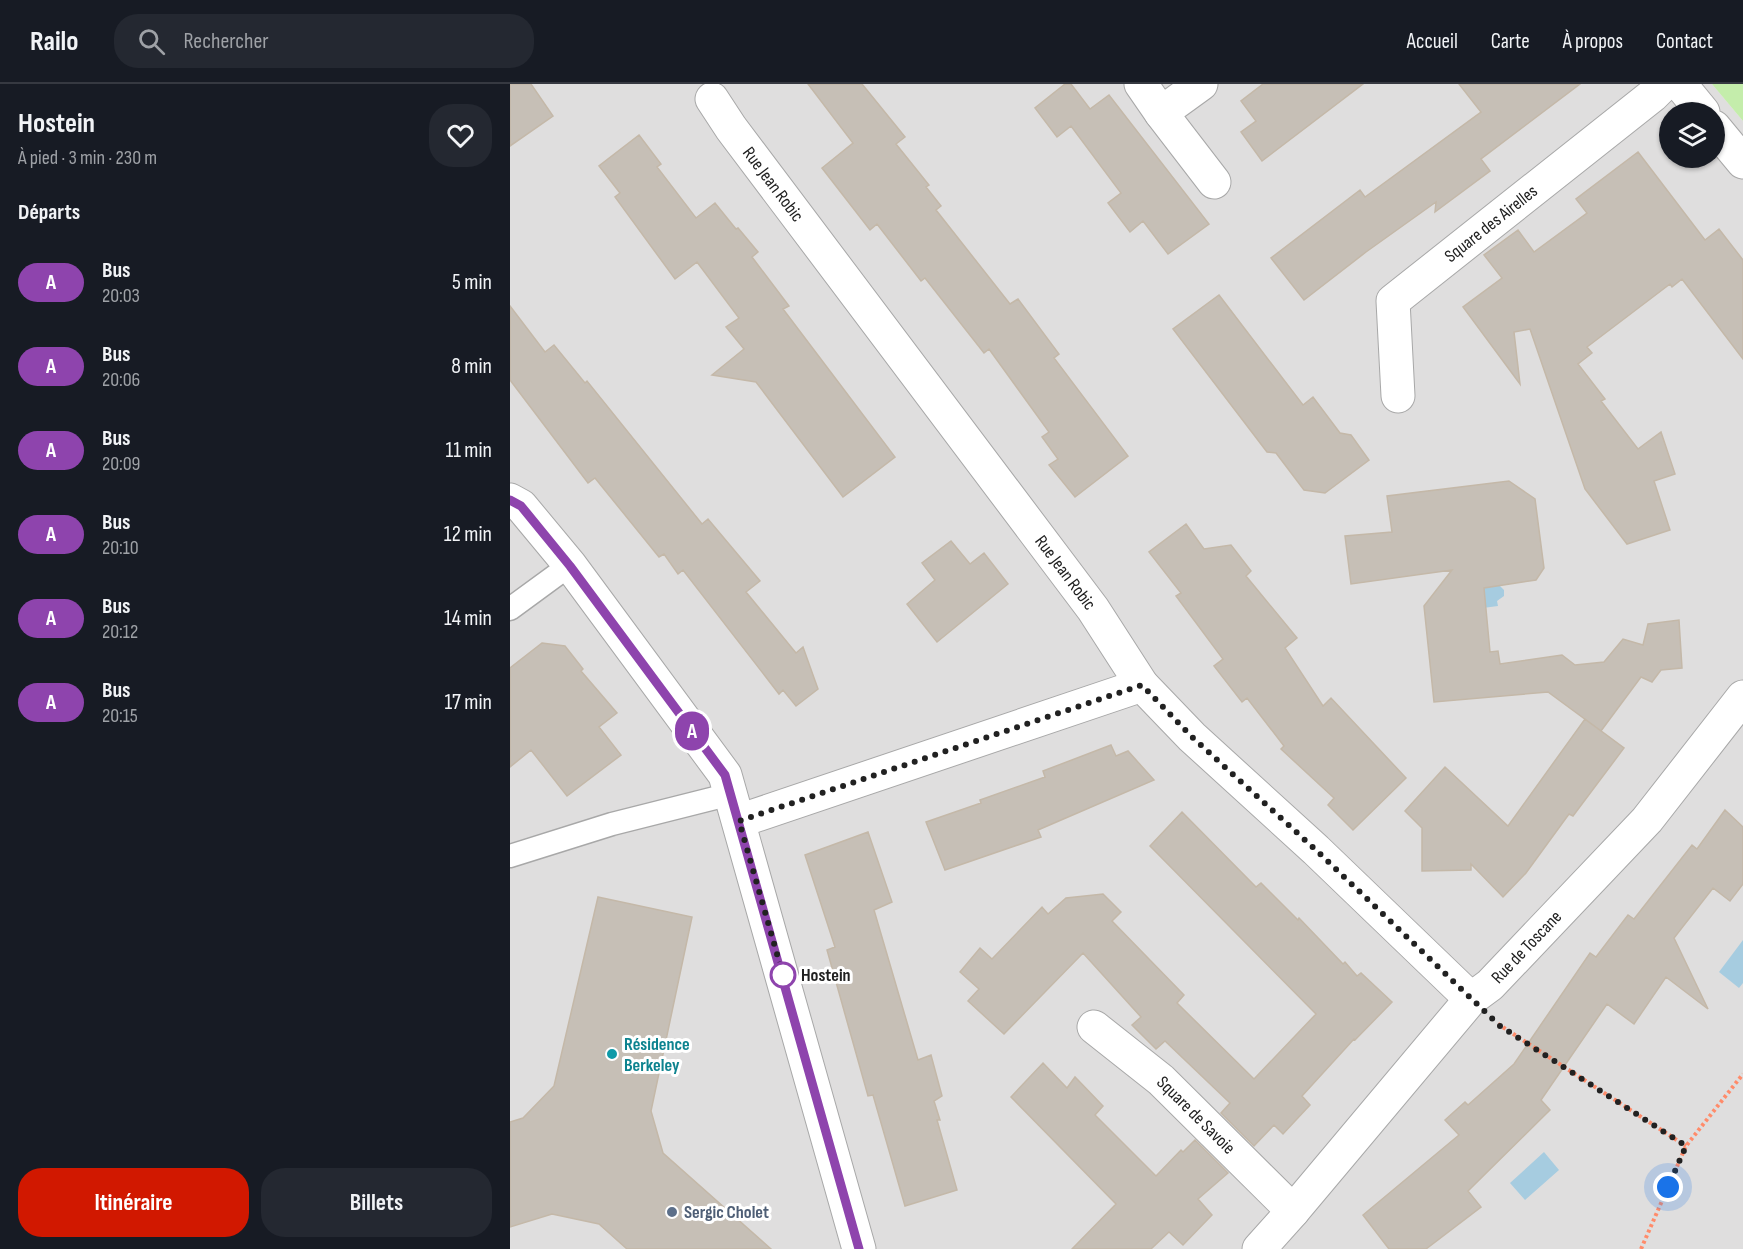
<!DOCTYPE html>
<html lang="fr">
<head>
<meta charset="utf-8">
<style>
	:root { --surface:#171b24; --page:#242831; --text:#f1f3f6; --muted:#9ea1a6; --line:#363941; --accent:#d11800 }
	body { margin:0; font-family:"Sofia Sans Condensed",sans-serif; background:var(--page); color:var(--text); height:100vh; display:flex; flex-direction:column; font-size:22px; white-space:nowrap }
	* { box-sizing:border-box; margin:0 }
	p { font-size:20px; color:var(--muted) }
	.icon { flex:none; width:33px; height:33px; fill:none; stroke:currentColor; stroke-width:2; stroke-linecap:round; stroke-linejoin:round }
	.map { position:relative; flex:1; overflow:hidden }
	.details { display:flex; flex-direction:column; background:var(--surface); width:510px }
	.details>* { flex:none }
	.badge { padding:0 12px; border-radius:20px; font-size:21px; line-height:39px }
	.buttons { position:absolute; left:1149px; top:18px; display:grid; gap:12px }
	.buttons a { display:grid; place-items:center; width:66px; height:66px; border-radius:50%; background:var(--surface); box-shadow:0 2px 4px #0004; font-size:30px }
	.you { position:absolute; width:30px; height:30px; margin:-15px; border:4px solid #fff; border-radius:50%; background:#1a73e8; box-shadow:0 0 0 9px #1a73e833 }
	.map>.badge { position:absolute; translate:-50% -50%; box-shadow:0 0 0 3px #fff }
	h2 { padding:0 18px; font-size:22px; line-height:54px }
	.round { display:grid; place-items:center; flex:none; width:63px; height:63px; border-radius:24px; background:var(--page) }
	.headline { display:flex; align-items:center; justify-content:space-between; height:102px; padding:0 18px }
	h1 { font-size:28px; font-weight:700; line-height:45px }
	.button { display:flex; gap:12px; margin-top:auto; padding:12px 18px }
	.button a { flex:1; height:69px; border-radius:24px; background:var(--accent); color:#fff; font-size:24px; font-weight:700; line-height:69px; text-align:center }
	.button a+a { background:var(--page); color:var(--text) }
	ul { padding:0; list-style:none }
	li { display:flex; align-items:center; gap:18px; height:84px; padding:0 18px }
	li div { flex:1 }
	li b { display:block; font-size:22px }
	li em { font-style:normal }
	li .badge { min-width:66px; font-weight:700; text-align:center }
	header { display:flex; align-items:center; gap:36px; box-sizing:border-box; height:84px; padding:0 30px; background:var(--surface); border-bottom:2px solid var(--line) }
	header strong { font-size:28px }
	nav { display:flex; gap:33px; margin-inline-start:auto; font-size:21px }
	.search { width:420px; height:54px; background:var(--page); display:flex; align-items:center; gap:15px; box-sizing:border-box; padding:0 21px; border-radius:24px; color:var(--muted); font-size:22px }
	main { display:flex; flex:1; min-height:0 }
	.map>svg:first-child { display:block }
	.residential { fill:#dfdede; fill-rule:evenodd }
	.grass { fill:#c4edab }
	.water { fill:#a6cce0 }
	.building { fill:#c6bfb6; stroke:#c4b8a8; stroke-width:1.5 }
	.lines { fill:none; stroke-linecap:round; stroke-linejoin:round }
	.service-casing { stroke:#a8a8a8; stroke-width:25 }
	.minor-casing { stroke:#a8a8a8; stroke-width:35 }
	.tertiary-casing { stroke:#a8a8a8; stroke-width:35 }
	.path { stroke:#ff8b6a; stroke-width:4; stroke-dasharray:3 3; stroke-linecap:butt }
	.service { stroke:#fff; stroke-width:22 }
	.minor { stroke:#fff; stroke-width:33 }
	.tertiary { stroke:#fff; stroke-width:33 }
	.line-casing { stroke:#fff; stroke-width:14 }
	.line { stroke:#8e44ad; stroke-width:9 }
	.walk { stroke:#212121; stroke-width:6; stroke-dasharray:0 10.8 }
	.stop-dot { fill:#fff; stroke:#8e44ad; stroke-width:3 }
	.culture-dot { fill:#0f9aa8; stroke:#fff; stroke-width:2 }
	.service-dot { fill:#5c6f8a; stroke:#fff; stroke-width:2 }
	.labels { text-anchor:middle; stroke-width:6; stroke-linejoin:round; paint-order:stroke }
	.street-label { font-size:18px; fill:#212121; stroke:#fff }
	.stop-label { font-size:18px; font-weight:bold; fill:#212121; stroke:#fff; text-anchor:start }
	.culture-label { font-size:18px; font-weight:bold; fill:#0d838f; stroke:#fff; text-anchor:start }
	.service-label { font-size:18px; font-weight:bold; fill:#4e5e75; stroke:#fff; text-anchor:start }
</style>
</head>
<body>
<header>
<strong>Railo</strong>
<div class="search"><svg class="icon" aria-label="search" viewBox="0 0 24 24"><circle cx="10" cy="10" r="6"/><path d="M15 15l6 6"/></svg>Rechercher</div>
<nav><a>Accueil</a><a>Carte</a><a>À propos</a><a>Contact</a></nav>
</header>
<main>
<section class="details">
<div class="headline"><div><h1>Hostein</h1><p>À pied · 3 min · 230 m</p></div><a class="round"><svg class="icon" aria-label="heart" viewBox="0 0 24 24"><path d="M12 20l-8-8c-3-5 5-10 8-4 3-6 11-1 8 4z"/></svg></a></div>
<h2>Départs</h2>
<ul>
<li><span class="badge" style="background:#8e44ad;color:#fff">A</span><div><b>Bus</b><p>20:03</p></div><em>5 min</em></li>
<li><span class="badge" style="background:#8e44ad;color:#fff">A</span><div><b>Bus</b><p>20:06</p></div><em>8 min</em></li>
<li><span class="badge" style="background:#8e44ad;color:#fff">A</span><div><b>Bus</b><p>20:09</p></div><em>11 min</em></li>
<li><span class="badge" style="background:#8e44ad;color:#fff">A</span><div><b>Bus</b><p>20:10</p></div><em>12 min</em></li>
<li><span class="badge" style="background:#8e44ad;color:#fff">A</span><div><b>Bus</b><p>20:12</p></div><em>14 min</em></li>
<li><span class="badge" style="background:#8e44ad;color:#fff">A</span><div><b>Bus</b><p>20:15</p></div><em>17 min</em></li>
</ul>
<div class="button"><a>Itinéraire</a><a>Billets</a></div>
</section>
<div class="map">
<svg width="1233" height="1165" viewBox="0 0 1233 1165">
	<rect width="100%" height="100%" fill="#f1efe7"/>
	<path class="residential" d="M0 0H1202L1233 37V1165H0ZM1160 28H1204V74H1160Z"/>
	<path class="grass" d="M1202 0H1233V37Z"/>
	<path class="water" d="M989 501 994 506V512L987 517 988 522 950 527 946 502Z
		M1233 856V899L1229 904 1209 888Z
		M1034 1068 1049 1086 1015 1116 1000 1099Z"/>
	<path class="building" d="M0 0H21L43 32 0 62Z
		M298 0H352L395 53 386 60 419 101 416 103 431 122 426 126 500 220 508 215 549 270 544 274 618 372 565 413 539 381 548 375 532 353 539 348 479 265 474 269 415 194 411 197 367 140 360 146 312 84 343 59Z
		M555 0H561L580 25 599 11 699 140 658 170 633 137 620 148 598 119 611 109 561 42 547 53 525 24Z
		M753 0H853L752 77 731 48 746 37 731 17Z
		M949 0H1070L971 75 980 87 925 128 926 118 856 168 794 216 761 174 850 106 855 113 971 28Z
		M129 51 151 80 147 83 186 134 205 119 226 145 228 144 248 168 242 173 279 222 273 225 385 373 333 413 246 298 202 291 234 265 216 243 229 234 187 178 165 195 105 113 110 109 89 82Z
		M1128 68 1195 156 1209 145 1233 176V275L1172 195 1162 203 1160 200 1077 263 1082 269 1068 280 1095 315 1091 317 1128 365 1151 348 1165 390 1144 397 1160 446 1117 460 1075 405 1020 245 1004 248 1010 300 953 223 992 194 974 171 1008 146 1024 168 1077 129 1066 115Z
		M709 211 793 321 803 313 830 349 841 351 859 376 815 409 794 406 766 369 757 368 663 245Z
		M0 222 35 268 44 261 75 299 77 297 192 440 198 435 250 497 236 508 286 569 293 563 308 605 286 622 273 606 269 610 173 486 168 490 154 470 149 473 85 394 78 399 0 296Z
		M999 397 1025 415 1034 484 1026 496 974 504 980 568 988 567 990 580 1052 571 1065 581 1094 578 1113 555 1133 561 1138 540 1169 536 1172 584 1151 586 1142 598 1131 593 1091 647 1038 608 924 618 914 522 942 486 841 500 835 452 882 448 877 412Z
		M676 440 694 465 721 461 741 487 736 492 787 554 775 564 813 622 821 614 896 694 843 746 818 721 824 714 771 665 774 662 737 614 732 618 704 582 713 575 666 512 671 509 639 468Z
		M441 457 460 480 474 469 498 500 427 558 397 520 425 496 412 479Z
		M32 559 55 562 73 585 71 587 107 629 89 643 111 671 57 712 21 666 0 683V584Z
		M1075 635 1114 664 1063 732 1059 730 1016 789 993 813 961 780V786L912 787V744L895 727 935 683 998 742Z
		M601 661 606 672 618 667 644 696 528 746 531 753 435 786 416 738 471 719 470 716 535 693 533 687Z
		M1215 726 1233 743V800L1220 817 1203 804 1164 854 1198 925 1156 893 1124 940 1097 920 1031 1016 1040 1026 958 1107 971 1123 916 1165H879L853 1131 949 1051 935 1036 955 1018 958 1021 1004 980 1080 869 1086 873 1118 831 1124 835 1182 761 1187 765Z
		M672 728 746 803 751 799 788 836 789 834 833 880 835 878 847 892 851 889 882 918 845 956 844 955 792 1012 800 1021 773 1050 764 1041 744 1062 711 1029 720 1019 655 957 646 965 622 941 631 933 573 869 494 950 458 917 469 905 450 888 470 864 482 875 532 823 538 830 556 814 593 810 611 828 602 837 674 911 667 919 744 995 806 930 640 762Z
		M358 748 382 818 364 826 408 976 421 971 432 1012 424 1017 430 1036H427L447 1106 395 1122 363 1011 358 1012 317 866 325 863 295 771Z
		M88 813 182 833 141 1027 153 1069 261 1165H117L89 1140 42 1130 0 1143V1038L13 1034 44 1002Z
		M533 979 557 1004 565 993 593 1022 585 1031 646 1092 671 1066 673 1068 685 1056 718 1089 688 1115 702 1131 673 1161 659 1148 641 1165H562L606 1120 501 1013Z"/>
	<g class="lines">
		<defs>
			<path id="service" d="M0 525 60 481
				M0 772 102 740 221 710"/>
			<g id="minor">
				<path d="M631 0 651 29 691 0"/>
				<path id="s1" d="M202 15 221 44 583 525 632 601 682 653 806 766 961 915"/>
				<path d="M651 29 704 98"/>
				<path id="s2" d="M888 312 883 217 1143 11 1154 0"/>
				<path d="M0 416 11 422 60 481 215 691 349 1165"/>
				<path d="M229 737 632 601"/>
				<path id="s3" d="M584 943 651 996 783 1127"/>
				<path id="s4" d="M749 1165 783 1127 961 915 980 901 1137 736 1233 613"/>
			</g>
			<path id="tertiary" d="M1170 0 1193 28
				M1204 43 1233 78"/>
		</defs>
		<use href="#service" class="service-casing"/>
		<use href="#minor" class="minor-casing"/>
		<use href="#tertiary" class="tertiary-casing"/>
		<path class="path" d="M988 940 1176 1062
			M1131 1165 1176 1062 1233 990"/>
		<use href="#service" class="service"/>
		<use href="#minor" class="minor"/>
		<use href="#tertiary" class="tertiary"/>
	</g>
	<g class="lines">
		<defs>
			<path id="line" d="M0 416 11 422 60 482 215 691 349 1165"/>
		</defs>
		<use href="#line" class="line-casing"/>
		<use href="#line" class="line"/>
		<path class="walk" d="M273 891 229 737 632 601 682 653 806 766 990 942 1176 1062 1158 1103"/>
	</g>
	<circle class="stop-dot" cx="273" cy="891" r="12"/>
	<circle class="culture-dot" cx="102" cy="970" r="6"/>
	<circle class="service-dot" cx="162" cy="1128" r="6"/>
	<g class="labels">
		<g class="street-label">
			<text dy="6" stroke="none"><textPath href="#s1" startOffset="105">Rue Jean Robic</textPath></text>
			<text dy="6" stroke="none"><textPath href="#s2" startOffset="220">Square des Airelles</textPath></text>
			<text dy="6" stroke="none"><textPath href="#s1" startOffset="591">Rue Jean Robic</textPath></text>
			<text dy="6" stroke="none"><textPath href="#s4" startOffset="404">Rue de Toscane</textPath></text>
			<text dy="6" stroke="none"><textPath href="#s3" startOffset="135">Square de Savoie</textPath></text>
		</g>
		<g class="stop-label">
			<text x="291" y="897">Hostein</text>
		</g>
		<g class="culture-label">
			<text x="114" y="966">Résidence<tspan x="114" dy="21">Berkeley</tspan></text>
		</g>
		<g class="service-label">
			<text x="174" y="1134">Sergic Cholet</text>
		</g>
	</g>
</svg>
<div class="buttons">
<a><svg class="icon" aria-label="layers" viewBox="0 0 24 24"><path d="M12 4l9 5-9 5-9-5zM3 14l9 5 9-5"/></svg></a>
</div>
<div class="you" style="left:1158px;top:1103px"></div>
<b class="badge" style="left:182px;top:647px;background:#8e44ad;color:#fff">A</b>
</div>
</main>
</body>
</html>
